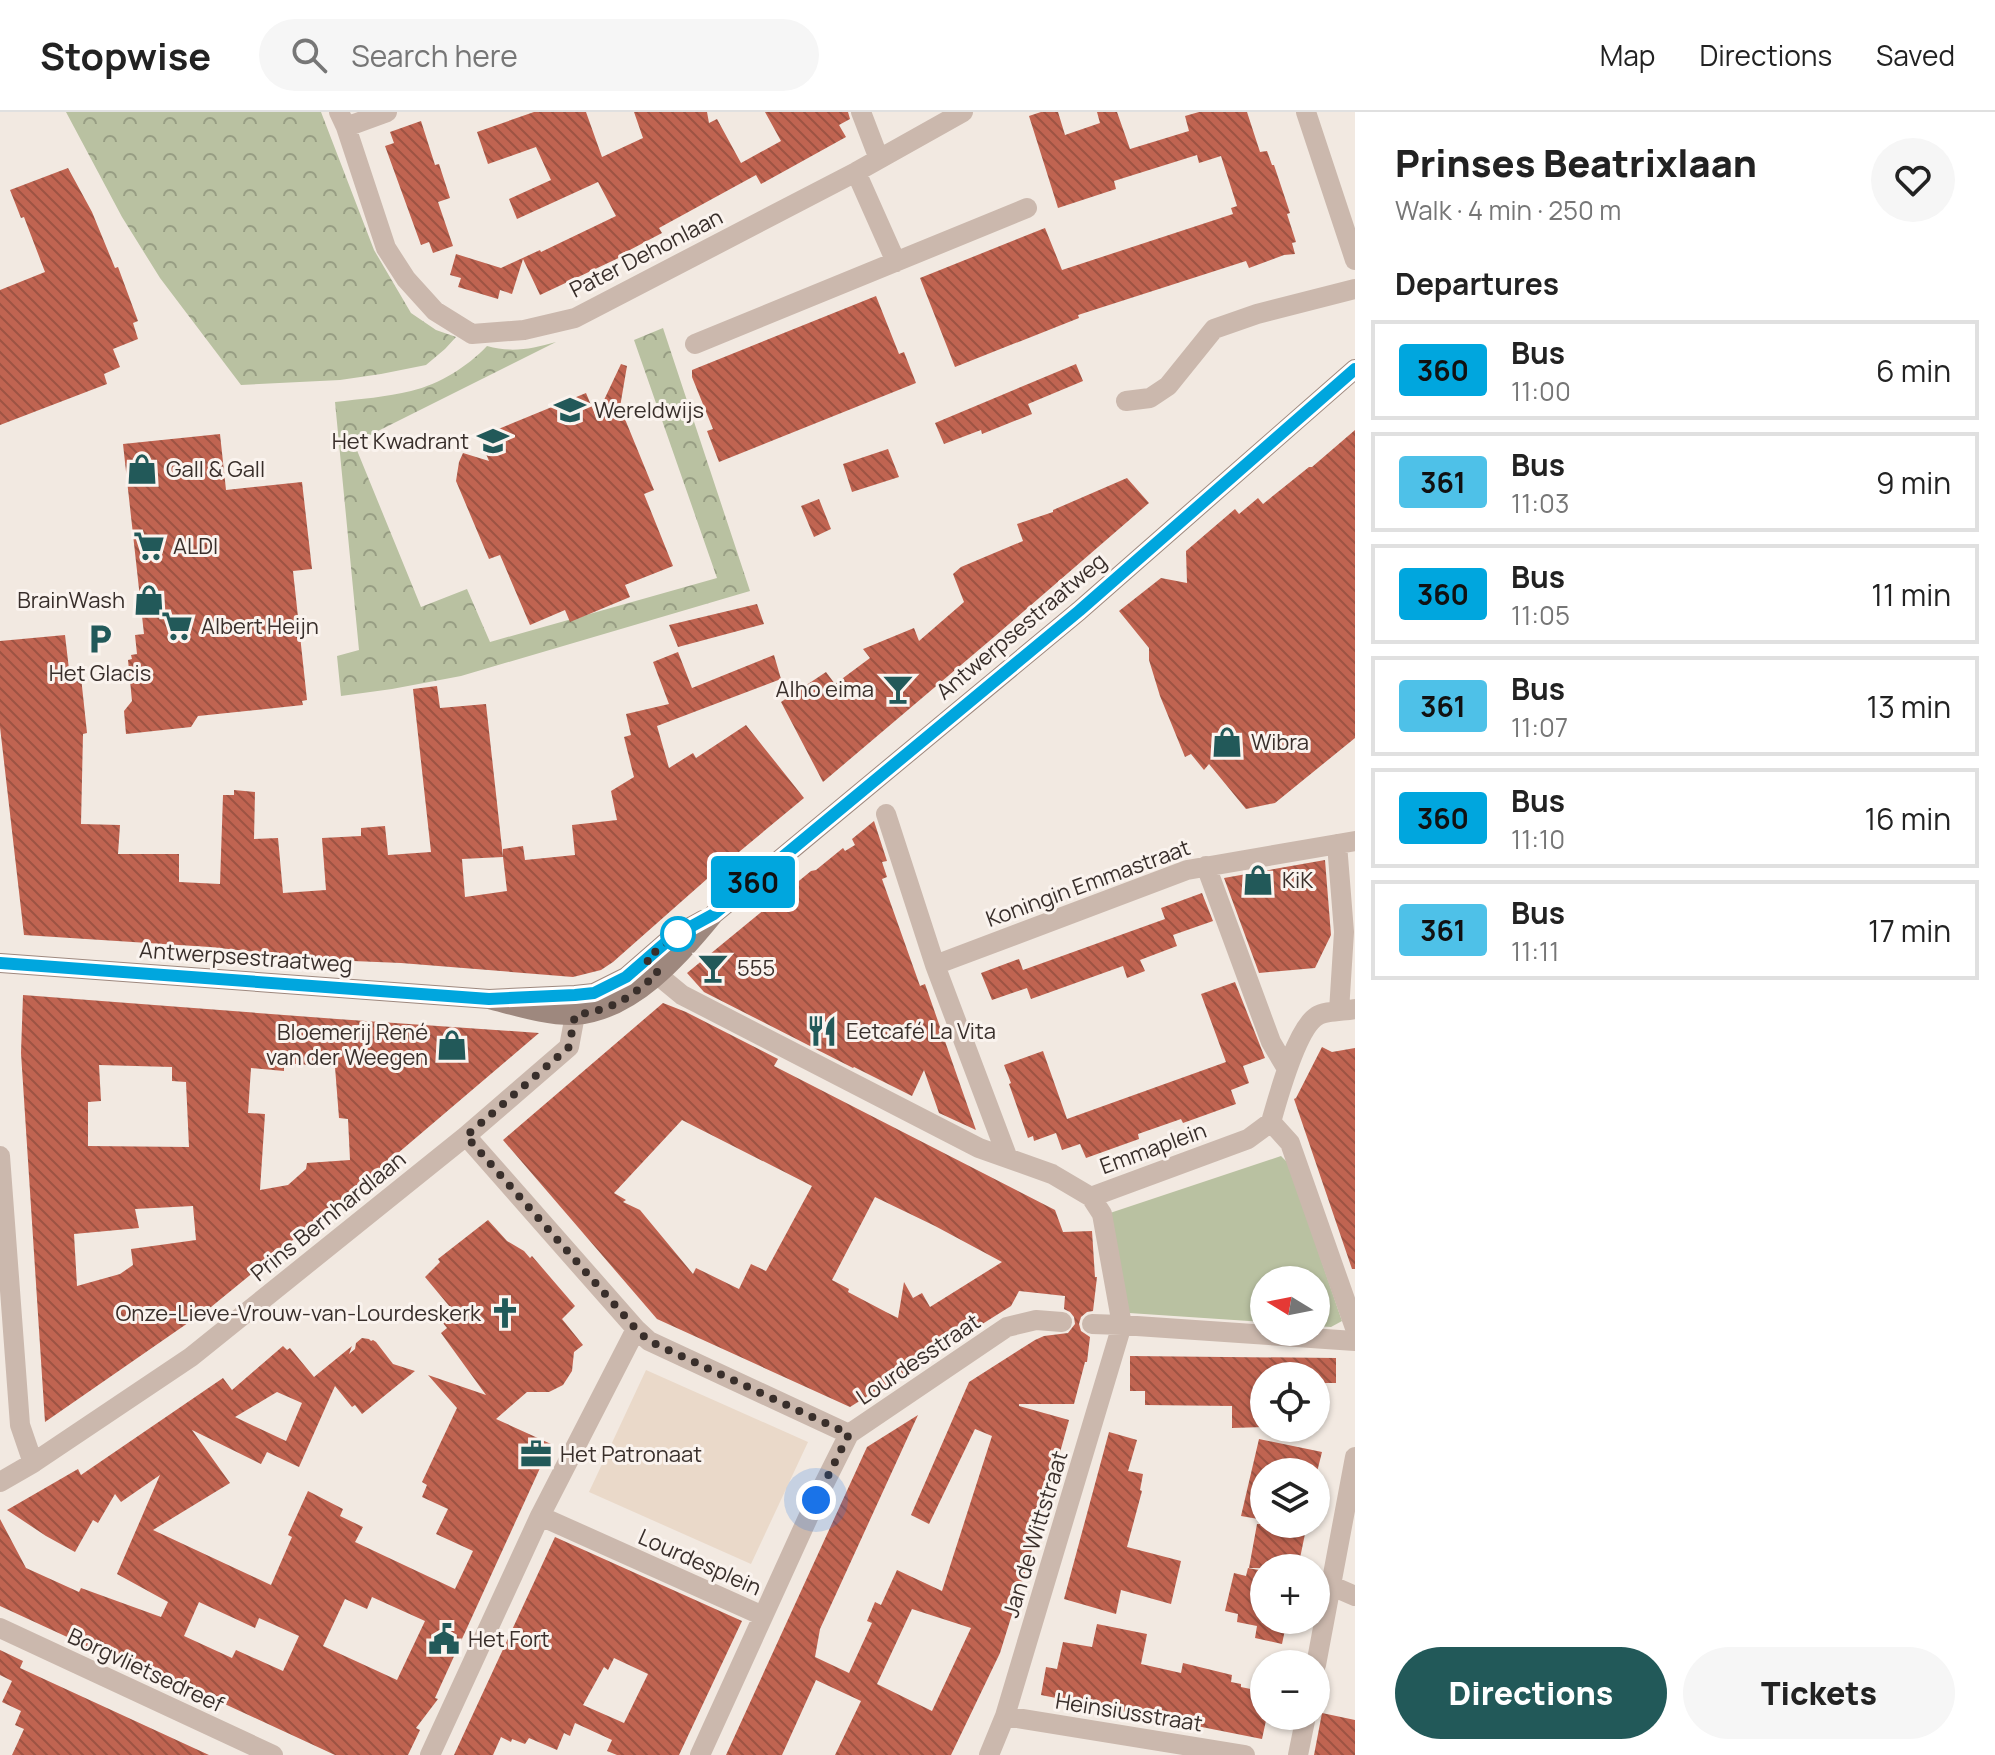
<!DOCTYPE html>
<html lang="en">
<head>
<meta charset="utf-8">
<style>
	:root { --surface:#fff; --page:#f6f6f6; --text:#222; --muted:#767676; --line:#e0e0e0; --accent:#225959 }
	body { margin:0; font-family:Manrope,sans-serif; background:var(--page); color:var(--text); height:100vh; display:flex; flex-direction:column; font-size:30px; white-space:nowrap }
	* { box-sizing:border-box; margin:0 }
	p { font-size:26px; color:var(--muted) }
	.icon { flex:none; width:44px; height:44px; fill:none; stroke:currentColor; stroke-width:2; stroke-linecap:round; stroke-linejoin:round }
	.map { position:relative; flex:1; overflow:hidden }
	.sheet { display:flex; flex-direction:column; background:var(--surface); width:640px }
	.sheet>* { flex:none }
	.badge { padding:0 16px; border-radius:6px; font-size:28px; line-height:52px }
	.needle { width:52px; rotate:280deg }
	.tools { position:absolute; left:1250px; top:1154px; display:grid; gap:16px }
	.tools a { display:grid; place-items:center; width:80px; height:80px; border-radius:50%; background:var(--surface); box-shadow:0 2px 6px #0004; font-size:40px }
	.you { position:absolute; width:40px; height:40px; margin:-20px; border:6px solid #fff; border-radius:50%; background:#1a73e8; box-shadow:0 0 0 12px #1a73e833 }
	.map>.badge { position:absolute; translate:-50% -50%; box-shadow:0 0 0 4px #fff }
	h2 { padding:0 40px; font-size:30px; line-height:72px }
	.round { display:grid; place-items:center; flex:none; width:84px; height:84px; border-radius:42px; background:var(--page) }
	.headline { display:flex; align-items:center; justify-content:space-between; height:136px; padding:0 40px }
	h1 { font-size:38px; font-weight:800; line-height:60px }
	.action { display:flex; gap:16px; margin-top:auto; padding:16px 40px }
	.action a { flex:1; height:92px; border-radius:48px; background:var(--accent); color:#fff; font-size:32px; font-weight:800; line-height:92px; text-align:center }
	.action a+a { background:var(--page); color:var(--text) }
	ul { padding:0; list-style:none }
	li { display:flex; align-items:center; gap:24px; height:100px; margin:0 16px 12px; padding:0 24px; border:4px solid var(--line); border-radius:0px }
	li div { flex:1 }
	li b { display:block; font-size:30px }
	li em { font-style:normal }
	li .badge { min-width:88px; font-weight:700; text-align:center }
	header { display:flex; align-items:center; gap:48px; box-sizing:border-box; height:112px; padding:0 40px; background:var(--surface); border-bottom:2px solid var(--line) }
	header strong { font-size:38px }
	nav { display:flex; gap:44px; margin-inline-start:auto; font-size:28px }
	.search { width:560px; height:72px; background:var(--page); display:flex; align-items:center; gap:20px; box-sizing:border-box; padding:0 28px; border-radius:44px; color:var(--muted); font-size:30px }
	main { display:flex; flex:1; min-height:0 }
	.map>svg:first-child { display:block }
	.grass { fill:#b9c1a1 }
	.forest { fill:url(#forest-crowns) }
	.plaza { fill:#ead9c9 }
	.building { fill:url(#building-back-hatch); fill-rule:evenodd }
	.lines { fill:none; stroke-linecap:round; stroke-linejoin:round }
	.street { stroke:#cbb8ad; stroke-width:20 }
	.secondary { stroke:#9e887e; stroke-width:20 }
	.line-casing { stroke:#fff; stroke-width:18 }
	.line { stroke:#00a6de; stroke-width:12 }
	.walk { stroke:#392f2b; stroke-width:8; stroke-dasharray:0 14.4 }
	.stop-dot { fill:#fff; stroke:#00a6de; stroke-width:4 }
	.labels { text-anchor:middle; stroke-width:6; stroke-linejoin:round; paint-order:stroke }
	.street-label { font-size:22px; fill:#392f2b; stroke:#faf3ee }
	.poi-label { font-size:22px; fill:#392f2b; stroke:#faf3ee; text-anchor:start }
</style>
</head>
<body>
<header>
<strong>Stopwise</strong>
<div class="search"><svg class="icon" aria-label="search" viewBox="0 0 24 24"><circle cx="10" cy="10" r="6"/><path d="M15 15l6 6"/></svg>Search here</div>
<nav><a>Map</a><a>Directions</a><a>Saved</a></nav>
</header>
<main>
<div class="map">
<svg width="1355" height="1643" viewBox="0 0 1355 1643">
	<defs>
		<pattern id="forest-crowns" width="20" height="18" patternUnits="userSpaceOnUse" patternTransform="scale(2)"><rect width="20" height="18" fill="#b9c1a1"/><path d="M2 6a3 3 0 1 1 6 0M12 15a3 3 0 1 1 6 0" fill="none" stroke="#979d83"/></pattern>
		<pattern id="building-back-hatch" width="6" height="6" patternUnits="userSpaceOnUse" patternTransform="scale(2)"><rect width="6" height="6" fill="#c06451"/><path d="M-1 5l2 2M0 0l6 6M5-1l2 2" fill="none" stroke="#9d5343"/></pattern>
	</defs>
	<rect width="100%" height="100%" fill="#f2e9e1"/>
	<path class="grass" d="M1281 1044 1288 1051 1342 1209 1331 1215 1316 1214V1168H1264V1210L1129 1201 1110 1101Z"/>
	<path class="forest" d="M66 0H321L374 138 411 201 436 218 456 225 445 237 426 253 381 262 340 268 241 273 160 166 122 105Z
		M663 216 750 479 461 564 392 577 341 584 337 544 359 538 335 290C360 287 387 285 411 279 440 272 467 255 487 234 511 241 532 237 556 230L354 331 421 495 467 477 490 530 717 466 634 228Z"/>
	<path class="plaza" d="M646 1258 808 1330 751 1452 589 1380Z"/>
	<path class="building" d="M534 0H586L602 45 643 26 634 0H707L709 11 717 7 741 51 781 29 765 0H848L850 7 839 13 846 25 761 72 756 63 659 116 662 121 626 140 627 142 540 183 523 147 512 182 500 178 498 187 458 175 461 166 450 163 456 142 501 156 540 138 541 140 616 104 598 70 517 107 509 87 551 68 536 35 488 52 477 20Z
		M1041 0H1058L1065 23 1100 11 1097 0H1117L1130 37 1189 19 1185 4 1199 0H1247L1260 40 1267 39 1272 53H1274L1290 101 1287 102 1296 130 1292 131 1295 142 1284 143 1249 156 1246 149 1078 203 1079 206 955 255 920 166 1045 116 1062 158 1233 102 1231 96 1237 94 1221 44 1199 51 1197 43 1114 69 1116 77 1058 96 1029 4Z
		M421 9 435 53 439 52 450 86 438 90 453 134 433 141 429 130 421 133 385 34 394 31 390 20Z
		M68 56 92 100 115 156 118 155 138 209 133 211 138 227 113 237 120 255 104 262 107 272 0 313V178L45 160 24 105 21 106 10 78Z
		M876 184 899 242 904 240 916 271 719 350 707 319 713 317 692 265V258Z
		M621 252 627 254 620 295 654 378 644 382 673 454 625 473 630 485 570 510 565 498 530 513 500 443 489 447 456 369 459 350 463 341 489 349 479 325 586 281 596 305Z
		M1076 252 1083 269 1028 292 1032 302 982 322 981 318 944 332 935 311Z
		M1355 318V626L1275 691 1246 697 1209 652 1204 658 1191 642 1185 645 1160 584 1149 548V536L1119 499 1161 466 1187 471 1186 439 1235 397 1239 402 1258 386 1263 392 1309 355H1312Z
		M220 322 226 378 302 370 312 457 293 459 307 588 302 589 303 593 198 604 191 615 126 622 124 599 132 589 128 548 132 547 131 543 137 542 135 523 144 522 123 332Z
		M888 337 899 365 852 380 843 352Z
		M1127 366 1149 391 994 525 823 670 781 590 826 560 835 572 870 546 863 537 914 516 919 529 964 490 953 462 961 455 1023 429 1017 412 1053 400V398Z
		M819 387 831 417 814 425 801 394Z
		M757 492 764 512 678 535 669 513Z
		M65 523 70 566 81 565 87 621 83 622 81 712 120 713 118 742H179V770L220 772 223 683H234V678L255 680 254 727 278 726 283 781 326 778 322 726 361 724V716L385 714 388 743 431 740 413 577 437 574 440 596 486 592 503 745V737L523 734 525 748 575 743 572 713 617 708 611 679 634 665 624 625 631 623 626 602 669 592 653 550 678 540 692 576 774 543 781 567 657 614 669 656 693 641 696 646 746 613 804 686 716 759 613 850 601 858 573 865 401 851 329 848V846L292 844 210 835 24 823 0 615V529ZM503 745 507 779 465 785 462 747Z
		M874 709 887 749 882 750 887 765 882 767 920 874 925 872 976 1018 939 1001 924 958 912 984 854 955 853 956 704 880 687 861 811 759 816 758 843 736 845 739 855 733 852 727Z
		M1325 748 1331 823 1315 856 1259 861 1224 766Z
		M1202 781 1213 809 1173 823 1177 834 1140 848 1145 859 1127 866 1123 854 1031 887 1027 876 992 888 981 861 1019 847 1023 858 1076 839 1165 807 1161 796Z
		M1235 870 1265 946 1243 954 1249 971 1231 978 1236 992 1183 1011 1181 1007 1138 1022 1139 1027 1086 1046 1080 1032 1062 1038 1056 1021 1034 1029 1033 1024 1028 1026 1009 972 1011 971 1004 953 1043 939 1067 1007 1226 950 1201 882Z
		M23 883 337 907 539 921 364 1070 211 1195 45 1310 21 941ZM284 951 335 955 339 1006 348 1007 350 1048 307 1051 306 1057 288 1073 260 1078 265 1002 248 1001 251 956 284 959ZM99 953 172 955V969L186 970 189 1035 88 1034V990L101 989ZM193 1094 196 1128 131 1137 133 1153 120 1162 77 1174 74 1122 139 1116 135 1097Z
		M663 891 686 900 778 947 774 954 1055 1098 1063 1120 1092 1119 1095 1165H1097L1093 1199 1087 1200 1081 1205 1079 1212 1081 1219 1090 1225 1087 1250H1085L1074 1292H1019V1294L1069 1308 1041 1409 1000 1541 951 1643H835L861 1589 816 1568 782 1643H726L867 1335 918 1303 820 1517 815 1545 849 1561 872 1511 867 1509 875 1490 881 1493 897 1458 942 1479 992 1324 975 1317 929 1412 911 1403 969 1270 1035 1228 1044 1224 1068 1221 1075 1212 1074 1205 1070 1200 1064 1197 1065 1184 1019 1179 1011 1194 850 1295 657 1207 503 1028ZM682 1008 812 1074 766 1159 751 1152 739 1177 696 1156 693 1162 640 1098 623 1090 626 1088 614 1081ZM875 1085 935 1114 1002 1150 930 1195 922 1181 913 1186 904 1170 898 1206 886 1200 848 1180 849 1177 832 1168ZM912 1497 971 1516 932 1599 877 1572Z
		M1322 935 1332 940 1355 936V1157H1352L1294 987 1296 986Z
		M488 1108 507 1129 524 1139 530 1146 532 1144 575 1194 562 1207 583 1233 574 1240 572 1259 563 1273 549 1280H527L496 1307 551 1332 435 1586 438 1587 416 1616 420 1618 408 1643H335L106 1537 104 1542 0 1494V1407L26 1456 79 1480 81 1476 161 1505 168 1490 117 1462 160 1363 121 1390 115 1382 98 1411 93 1408 75 1440 46 1424 7 1398 78 1357 81 1363 223 1266 232 1278 283 1234 287 1238 290 1236 314 1265 352 1234 349 1242 355 1237 356 1231 362 1226 369 1227 371 1229 373 1228 376 1230 393 1252 415 1259 362 1302 355 1293 352 1295 335 1274 299 1355 267 1340 261 1352 192 1318 230 1371 153 1418 271 1473 292 1425 288 1423 308 1379 343 1397 340 1404 363 1415 355 1430 455 1477 473 1439 436 1422 448 1397 422 1385 427 1373 422 1370 457 1296 428 1263 486 1283 441 1221 447 1216 438 1205 450 1195 425 1165 440 1150 438 1147ZM277 1280 302 1291 286 1329 235 1305ZM372 1485 425 1509 397 1568 323 1534 345 1487 367 1497ZM199 1490 255 1516 259 1506 299 1524 283 1559 236 1538 232 1546 184 1524Z
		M1130 1244 1336 1246V1271H1316V1264H1264V1315L1232 1316V1294L1145 1293V1279H1130Z
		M1109 1320 1137 1328 1128 1359 1143 1362 1140 1378 1142 1379 1127 1435 1181 1449 1171 1492 1121 1478 1116 1502 1064 1487Z
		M1259 1327 1322 1340 1317 1360H1264V1408L1241 1404Z
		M1257 1412H1307L1298 1456H1249Z
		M555 1425 742 1509 679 1643H617L607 1639 612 1628 575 1611 570 1624 564 1621 557 1638 529 1626 525 1632 512 1627 511 1630 501 1625 493 1643H454ZM614 1546 648 1562 624 1611 583 1593 604 1555 608 1558Z
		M1248 1456 1264 1459V1508H1287L1282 1532 1255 1526 1257 1514 1237 1510 1238 1502 1225 1499 1234 1461 1246 1464Z
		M1097 1512 1147 1522 1141 1552 1181 1561 1183 1551 1232 1563 1231 1570 1241 1572V1575L1260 1579 1257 1598 1264 1599V1604H1267L1262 1627 1041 1583 1046 1555 1057 1557 1063 1530 1092 1535Z
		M0 1538 23 1549 20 1556 209 1643H12L24 1617 15 1613 21 1599 2 1590 12 1569 0 1563Z
		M1322 1601 1355 1608V1643H1314Z"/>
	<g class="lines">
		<path class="street" d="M339 0 346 15 386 136 406 167 435 199 472 222 524 218 575 206 856 60 963 0
			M861 0 879 47
			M1306 0 1355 148
			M346 15 387 0
			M856 60 896 150
			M695 232 1027 96
			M1126 289 1150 286 1168 274 1214 217 1257 202 1355 177
			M886 702 935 853 1007 1044
			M1337 732 1344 820 1339 899
			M1206 754 1271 930 1287 957
			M647 849 665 869 682 883 979 1036 1052 1062 1091 1085 1102 1102 1122 1213 1355 1229
			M935 853 1187 758 1355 729
			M1271 1010C1278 986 1296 917 1317 904 1324 899 1346 899 1355 897
			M466 1024 636 1217 649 1229 849 1322 816 1388 700 1643
			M0 1044 20 1313 33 1351
			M1091 1085 1248 1027 1271 1010 1290 1031 1355 1216
			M636 1217 540 1404 763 1504
			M849 1322 1007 1215 1036 1208 1062 1210
			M0 1370 33 1351 191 1245 466 1024 569 935 575 903
			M1332 1474 1355 1484
			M0 1516 273 1643
			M1316 1553 1355 1345
			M1005 1604 1245 1643
			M430 1643 540 1404
			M989 1643 1005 1604 1122 1213 1092 1212
			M1298 1643 1306 1604"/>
		<path class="secondary" d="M0 851 489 887 575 883 594 881 626 865 672 825 703 808
			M489 887C517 894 547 904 575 903 632 899 680 844 714 802L1079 499 1355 257"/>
	</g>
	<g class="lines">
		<defs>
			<path id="line" d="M0 851 489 887 575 883 594 881 626 865 672 825 714 802 1079 499 1355 257"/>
		</defs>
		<use href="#line" class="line-casing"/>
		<use href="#line" class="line"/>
		<path class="walk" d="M678 822 646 847 658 861C628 887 615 897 575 903L569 935 466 1024 636 1217 649 1229 849 1322 816 1388"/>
	</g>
	<defs>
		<symbol id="school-bare" viewBox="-9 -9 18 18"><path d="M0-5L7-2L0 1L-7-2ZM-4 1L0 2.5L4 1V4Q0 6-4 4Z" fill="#225959" stroke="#faf3ee" stroke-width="2.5" paint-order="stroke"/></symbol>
		<symbol id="shop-bare" viewBox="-9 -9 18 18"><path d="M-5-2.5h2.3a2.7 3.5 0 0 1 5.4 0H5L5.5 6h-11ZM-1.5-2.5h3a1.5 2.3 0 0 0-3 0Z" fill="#225959" stroke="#faf3ee" stroke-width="2.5" paint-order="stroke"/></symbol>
		<symbol id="supermarket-bare" viewBox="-9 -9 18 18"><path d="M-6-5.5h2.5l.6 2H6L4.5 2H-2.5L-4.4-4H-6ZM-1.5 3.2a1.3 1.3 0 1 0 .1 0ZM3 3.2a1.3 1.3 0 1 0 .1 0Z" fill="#225959" stroke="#faf3ee" stroke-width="2.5" paint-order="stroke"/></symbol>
		<symbol id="parking-bare" viewBox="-9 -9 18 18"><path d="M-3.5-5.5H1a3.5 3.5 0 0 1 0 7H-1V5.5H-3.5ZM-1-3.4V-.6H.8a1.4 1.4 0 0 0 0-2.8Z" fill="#225959" stroke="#faf3ee" stroke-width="2.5" paint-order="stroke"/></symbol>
		<symbol id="bar-bare" viewBox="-9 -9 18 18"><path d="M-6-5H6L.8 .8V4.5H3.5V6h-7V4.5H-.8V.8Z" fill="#225959" stroke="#faf3ee" stroke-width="2.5" paint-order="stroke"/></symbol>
		<symbol id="restaurant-bare" viewBox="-9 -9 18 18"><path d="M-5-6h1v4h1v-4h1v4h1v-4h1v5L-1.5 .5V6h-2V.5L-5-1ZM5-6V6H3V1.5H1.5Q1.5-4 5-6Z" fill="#225959" stroke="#faf3ee" stroke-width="2.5" paint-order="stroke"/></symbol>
		<symbol id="church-bare" viewBox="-9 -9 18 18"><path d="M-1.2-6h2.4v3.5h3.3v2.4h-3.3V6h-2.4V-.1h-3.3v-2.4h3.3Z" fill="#225959" stroke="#faf3ee" stroke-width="2.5" paint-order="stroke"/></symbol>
		<symbol id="office-bare" viewBox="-9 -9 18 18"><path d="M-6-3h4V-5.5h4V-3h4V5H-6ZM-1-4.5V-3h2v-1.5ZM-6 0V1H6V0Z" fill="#225959" stroke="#faf3ee" stroke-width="2.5" paint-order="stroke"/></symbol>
		<symbol id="civic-bare" viewBox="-9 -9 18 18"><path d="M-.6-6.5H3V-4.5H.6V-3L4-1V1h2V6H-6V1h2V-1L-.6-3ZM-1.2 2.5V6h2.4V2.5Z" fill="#225959" stroke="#faf3ee" stroke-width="2.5" paint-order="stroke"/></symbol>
	</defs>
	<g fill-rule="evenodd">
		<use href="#school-bare" x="548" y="276" width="44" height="44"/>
		<use href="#school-bare" x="471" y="307" width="44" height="44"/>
		<use href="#shop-bare" x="120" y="335" width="44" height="44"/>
		<use href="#supermarket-bare" x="127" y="412" width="44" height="44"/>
		<use href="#shop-bare" x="127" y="466" width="44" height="44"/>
		<use href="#supermarket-bare" x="155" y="492" width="44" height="44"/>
		<use href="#parking-bare" x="78" y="505" width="44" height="44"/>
		<use href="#bar-bare" x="876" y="555" width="44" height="44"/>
		<use href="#shop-bare" x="1205" y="608" width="44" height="44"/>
		<use href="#shop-bare" x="1236" y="746" width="44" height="44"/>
		<use href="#bar-bare" x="691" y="834" width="44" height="44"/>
		<use href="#restaurant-bare" x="800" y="897" width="44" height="44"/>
		<use href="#shop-bare" x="430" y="911" width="44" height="44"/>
		<use href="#church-bare" x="483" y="1179" width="44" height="44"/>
		<use href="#office-bare" x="514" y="1320" width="44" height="44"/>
		<use href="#civic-bare" x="422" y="1505" width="44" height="44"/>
	</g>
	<circle class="stop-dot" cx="678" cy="822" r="16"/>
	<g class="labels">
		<g class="street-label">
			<text transform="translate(646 141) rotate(-27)" y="8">Pater Dehonlaan</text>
			<text transform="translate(1021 514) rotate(-40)" y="8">Antwerpsestraatweg</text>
			<text transform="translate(1088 771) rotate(-20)" y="8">Koningin Emmastraat</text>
			<text transform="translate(246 845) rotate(4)" y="8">Antwerpsestraatweg</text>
			<text transform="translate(1153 1036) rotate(-20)" y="8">Emmaplein</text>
			<text transform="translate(328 1104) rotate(-39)" y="8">Prins Bernhardlaan</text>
			<text transform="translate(918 1247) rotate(-34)" y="8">Lourdesstraat</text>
			<text transform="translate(1035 1422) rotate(-73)" y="8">Jan de Wittstraat</text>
			<text transform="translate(700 1450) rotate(24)" y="8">Lourdesplein</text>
			<text transform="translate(146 1558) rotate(25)" y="8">Borgvlietsedreef</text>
			<text transform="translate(1129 1600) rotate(9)" y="8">Heinsiusstraat</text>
		</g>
		<g class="poi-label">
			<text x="594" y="306">Wereldwijs</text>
			<text x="469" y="337" text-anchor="end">Het Kwadrant</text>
			<text x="166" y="365">Gall &amp; Gall</text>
			<text x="173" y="442">ALDI</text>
			<text x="125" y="496" text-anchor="end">BrainWash</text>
			<text x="201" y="522">Albert Heijn</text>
			<text x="100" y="569" text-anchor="middle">Het Glacis</text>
			<text x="874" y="585" text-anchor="end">Alho eima</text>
			<text x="1251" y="638">Wibra</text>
			<text x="1282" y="776">KiK</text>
			<text x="737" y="864">555</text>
			<text x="846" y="927">Eetcafé La Vita</text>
			<text x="428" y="928" text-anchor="end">Bloemerij René<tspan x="428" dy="25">van der Weegen</tspan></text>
			<text x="481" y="1209" text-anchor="end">Onze-Lieve-Vrouw-van-Lourdeskerk</text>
			<text x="560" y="1350">Het Patronaat</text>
			<text x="468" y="1535">Het Fort</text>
		</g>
	</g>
</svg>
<div class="tools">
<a><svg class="needle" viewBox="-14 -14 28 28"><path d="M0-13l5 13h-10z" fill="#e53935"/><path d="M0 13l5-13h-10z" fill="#767676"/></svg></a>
<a><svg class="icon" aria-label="locate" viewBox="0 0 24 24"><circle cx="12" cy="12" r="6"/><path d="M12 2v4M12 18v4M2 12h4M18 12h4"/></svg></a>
<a><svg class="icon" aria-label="layers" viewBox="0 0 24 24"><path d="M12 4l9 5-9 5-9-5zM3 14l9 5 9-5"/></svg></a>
<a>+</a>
<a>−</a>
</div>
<div class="you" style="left:816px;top:1388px"></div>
<b class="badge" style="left:753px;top:770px;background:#00a6de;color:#111">360</b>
</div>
<section class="sheet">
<div class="headline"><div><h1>Prinses Beatrixlaan</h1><p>Walk · 4 min · 250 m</p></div><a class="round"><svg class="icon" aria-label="heart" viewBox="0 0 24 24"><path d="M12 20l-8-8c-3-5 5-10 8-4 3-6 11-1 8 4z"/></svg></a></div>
<h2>Departures</h2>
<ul>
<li><span class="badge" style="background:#00a6de;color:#111">360</span><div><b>Bus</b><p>11:00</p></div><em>6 min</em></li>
<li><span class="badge" style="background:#4ec1e8;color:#111">361</span><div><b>Bus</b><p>11:03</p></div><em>9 min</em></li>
<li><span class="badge" style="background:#00a6de;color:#111">360</span><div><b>Bus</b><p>11:05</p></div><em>11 min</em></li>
<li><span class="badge" style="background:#4ec1e8;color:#111">361</span><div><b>Bus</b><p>11:07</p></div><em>13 min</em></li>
<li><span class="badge" style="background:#00a6de;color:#111">360</span><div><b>Bus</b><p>11:10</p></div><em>16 min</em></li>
<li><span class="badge" style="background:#4ec1e8;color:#111">361</span><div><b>Bus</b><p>11:11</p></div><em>17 min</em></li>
</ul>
<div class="action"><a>Directions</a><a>Tickets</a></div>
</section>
</main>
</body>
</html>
